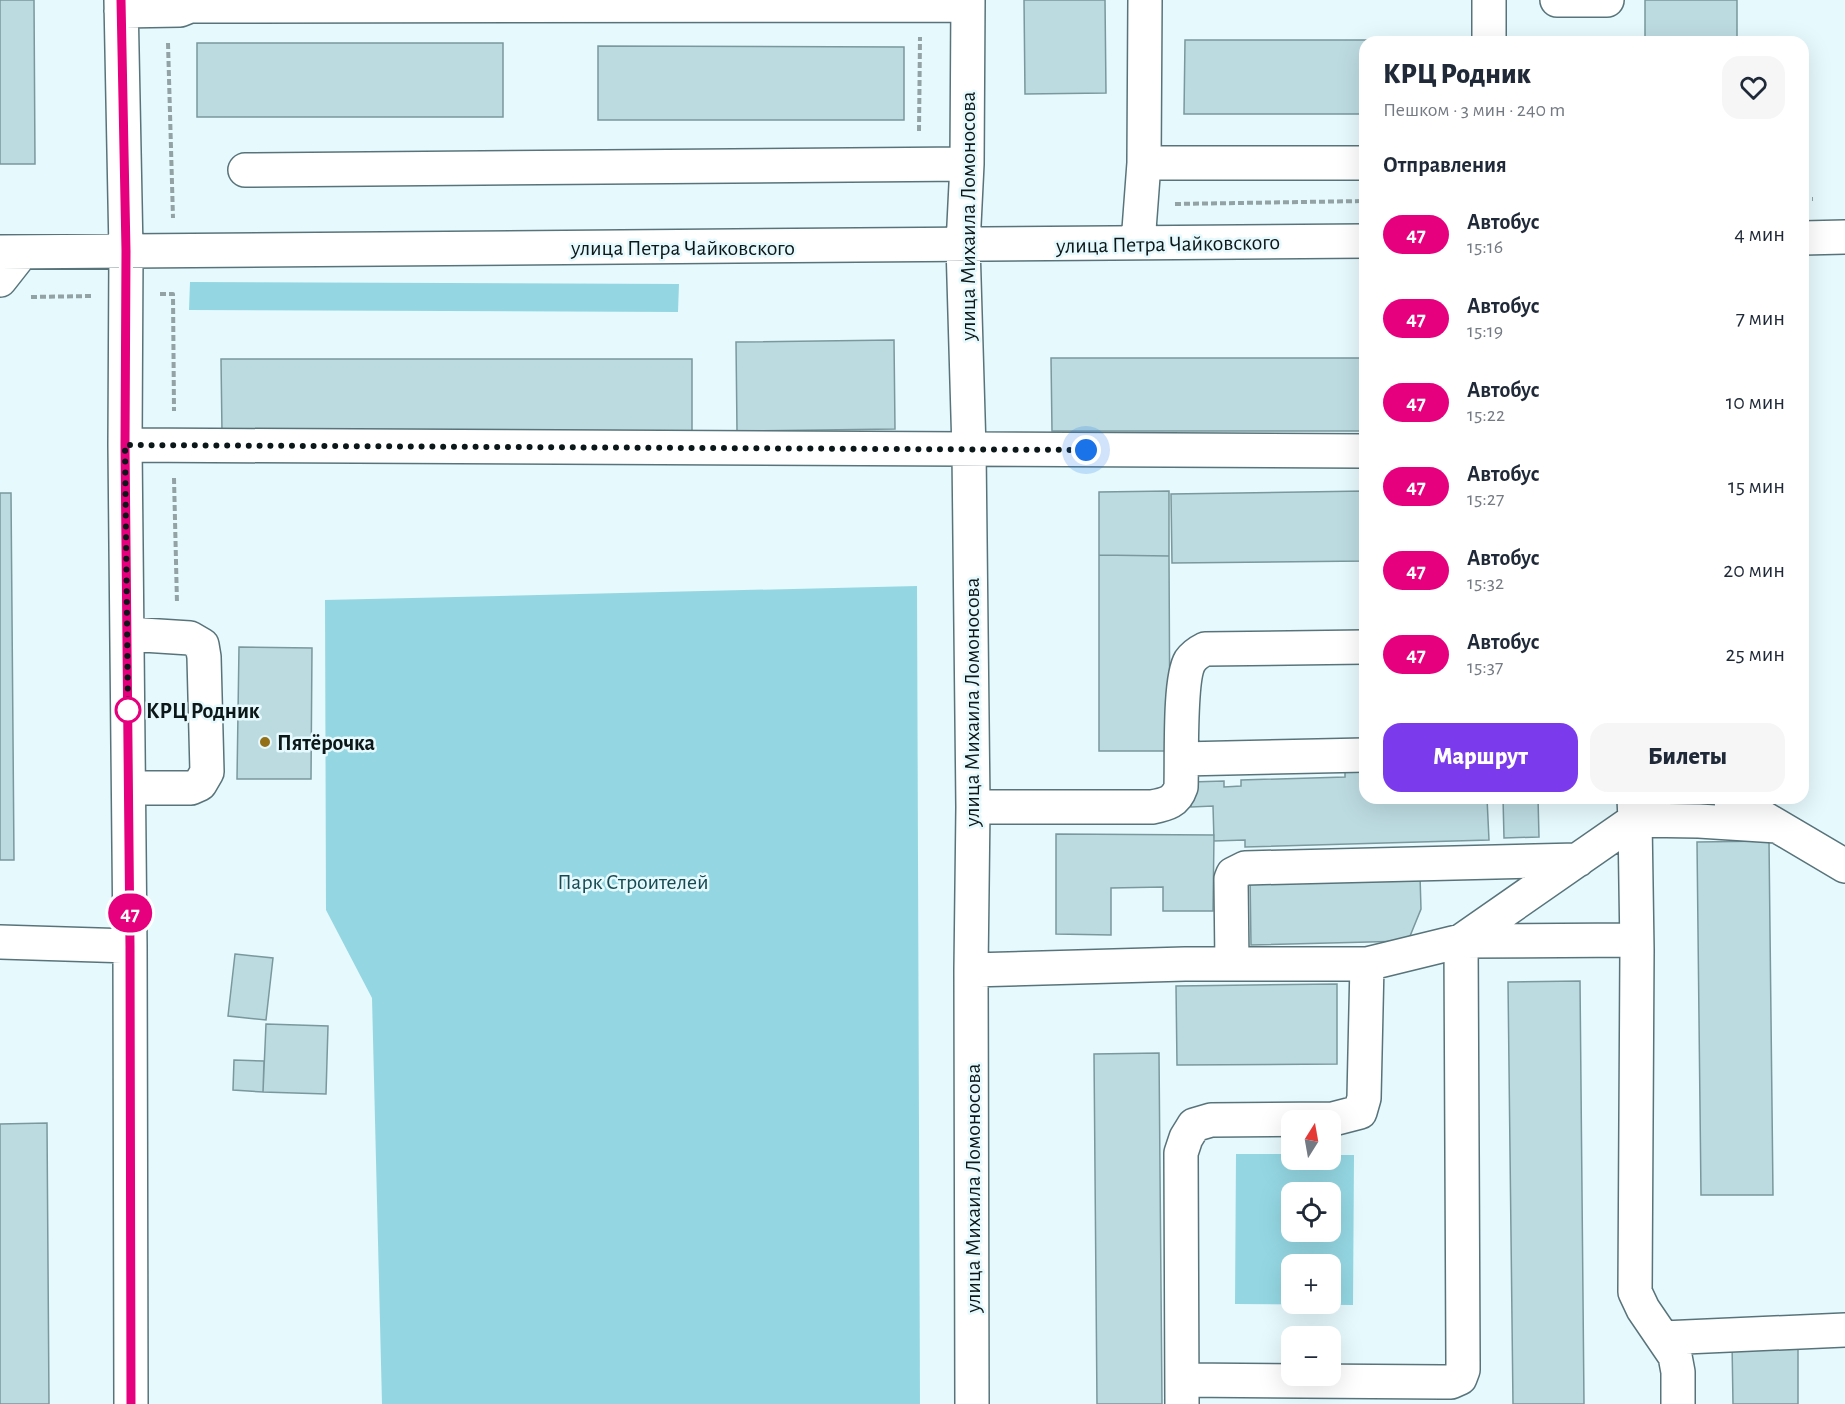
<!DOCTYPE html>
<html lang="ru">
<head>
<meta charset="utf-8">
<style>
	:root { --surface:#fff; --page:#f6f6f7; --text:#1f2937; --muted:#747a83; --accent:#7c3aed }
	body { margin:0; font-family:"Alegreya Sans",sans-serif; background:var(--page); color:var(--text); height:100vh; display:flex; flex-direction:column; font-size:22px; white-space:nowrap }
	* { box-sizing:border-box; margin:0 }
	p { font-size:20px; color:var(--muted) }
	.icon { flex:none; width:33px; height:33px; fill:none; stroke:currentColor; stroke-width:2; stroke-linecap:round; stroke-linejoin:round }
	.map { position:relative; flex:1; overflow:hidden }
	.details { position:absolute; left:1359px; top:36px; width:450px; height:768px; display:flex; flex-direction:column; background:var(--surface); border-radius:18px; box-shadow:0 6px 24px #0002 }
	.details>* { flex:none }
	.badge { padding:0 12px; border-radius:20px; font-size:21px; line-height:39px }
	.needle { width:39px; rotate:11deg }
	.buttons { position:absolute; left:1281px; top:1110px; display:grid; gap:12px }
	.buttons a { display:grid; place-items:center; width:60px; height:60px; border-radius:12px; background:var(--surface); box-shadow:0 6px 24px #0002; font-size:30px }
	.you { position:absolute; width:30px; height:30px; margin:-15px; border:4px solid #fff; border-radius:50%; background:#1a73e8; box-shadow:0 0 0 9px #1a73e833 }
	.map>.badge { position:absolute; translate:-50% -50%; box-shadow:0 0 0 3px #fff }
	h2 { padding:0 24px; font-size:22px; line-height:54px }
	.round { display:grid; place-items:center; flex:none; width:63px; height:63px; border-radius:18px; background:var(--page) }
	.overview { display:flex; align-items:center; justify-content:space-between; height:102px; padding:0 24px }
	h1 { font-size:28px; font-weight:800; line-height:45px }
	.button { display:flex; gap:12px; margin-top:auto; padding:12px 24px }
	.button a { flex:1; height:69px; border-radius:18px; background:var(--accent); color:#fff; font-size:24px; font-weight:800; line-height:69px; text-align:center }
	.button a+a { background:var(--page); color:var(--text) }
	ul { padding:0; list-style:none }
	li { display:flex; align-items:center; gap:18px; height:84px; padding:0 24px }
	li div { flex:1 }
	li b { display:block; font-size:22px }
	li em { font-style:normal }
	li .badge { min-width:66px; font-weight:700; text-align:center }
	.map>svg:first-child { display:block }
	.green { fill:#94d7e3; fill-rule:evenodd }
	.building { fill:#bcdbe1; stroke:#7a989d; stroke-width:1.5 }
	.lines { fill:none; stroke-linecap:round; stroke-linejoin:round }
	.minor-casing { stroke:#58747a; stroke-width:36 }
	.path { stroke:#92a2a5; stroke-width:4; stroke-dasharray:6 3; stroke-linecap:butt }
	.minor { stroke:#fff; stroke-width:33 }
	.line-casing { stroke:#fff; stroke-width:14 }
	.line { stroke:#e6007e; stroke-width:9 }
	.walk { stroke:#0c1719; stroke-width:6; stroke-dasharray:0 10.8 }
	.stop-dot { fill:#fff; stroke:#e6007e; stroke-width:3 }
	.poi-dot { fill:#937017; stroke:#e6f9fd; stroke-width:2 }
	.labels { text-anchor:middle; stroke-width:5; stroke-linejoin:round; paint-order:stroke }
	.street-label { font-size:22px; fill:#0c1719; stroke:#e6f9fd }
	.stop-label { font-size:22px; font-weight:bold; fill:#0c1719; stroke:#e6f9fd; text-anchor:start }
	.poi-label { font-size:22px; font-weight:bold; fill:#0c1719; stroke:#e6f9fd; text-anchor:start }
	.park-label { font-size:22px; fill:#174b53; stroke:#e6f9fd }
</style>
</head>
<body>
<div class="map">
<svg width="1845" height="1404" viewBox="0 0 1845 1404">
	<rect width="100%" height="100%" fill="#e6f9fd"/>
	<path class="green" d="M190 282 679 284 678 312 189 310Z
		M917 586 920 1404H382L372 998 326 910 325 600Z
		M1236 1154H1291L1292 1160H1330L1331 1155H1354L1353 1305 1235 1304ZM1330 1192V1232H1292V1192ZM1292 1264H1330V1304H1292Z"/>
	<path class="building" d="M0 0H34L35 164H0Z
		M1024 0H1105L1106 93 1025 94Z
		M1645 0H1737V42H1645Z
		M1185 40H1447V42H1365V114H1184Z
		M197 43H503V117H197Z
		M598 46 904 47V120H598Z
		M894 340 895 429 737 431 736 342Z
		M1051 358H1365V431H1052Z
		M221 359H692V433H222Z
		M1169 491V556L1099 555V492Z
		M1365 491V561L1172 563 1171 494Z
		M0 493H11L14 860H0Z
		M1099 555 1169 556 1170 751H1099Z
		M239 647 312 648 311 779H237Z
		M1365 766V798H1487L1489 840 1245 847V840L1214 841 1213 806 1191 807V782L1224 781V787L1241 786V780L1345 777V767Z
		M1503 798H1538L1539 837 1504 838Z
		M1056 834 1214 835 1213 911H1163V887L1111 888V935L1056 934Z
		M1769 841 1773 1195H1701L1697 842Z
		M1250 875 1420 876 1421 909 1408 941 1251 945Z
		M235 954 273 958 266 1020 228 1016Z
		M1580 981 1584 1404H1513L1508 982Z
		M1337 984V1064L1177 1065 1176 986Z
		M266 1024 328 1026 326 1094 263 1092Z
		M1159 1053 1162 1404H1097L1094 1054Z
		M234 1060 264 1061 263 1092 233 1090Z
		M47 1123 49 1404H0V1124Z
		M1798 1341V1404H1733L1732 1342Z"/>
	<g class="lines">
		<defs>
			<path id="minor" d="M121 0 126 251 125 445 130 946 131 1404
				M968 0 967 164 963 245 969 450 973 807 971 970 972 1404
				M1489 0V42
				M1557 0H1607
				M121 11 180 10 190 6 968 5
				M1144 163H1365
				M245 170 967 164
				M1803 238 1845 237
				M1138 243 1144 163 1145 0
				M0 252 1365 241
				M0 280 22 252
				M125 445 1365 451
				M127 634 190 638 202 645 204 657 207 772 200 784 191 788H129
				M1182 759 1365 755
				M1730 798 1845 866
				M973 807H1152C1167 804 1176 802 1181 787 1182 761 1179 679 1190 661 1194 655 1199 652 1205 649L1365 647
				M0 942 130 946
				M1232 964 1231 879 1233 874 1245 868 1578 860
				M971 970 1185 964H1367L1461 941 1635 940
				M1663 1338 1845 1330
				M1182 1380 1442 1382H1451L1460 1378 1463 1370V1361L1461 941 1635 820 1634 798
				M1182 1404 1181 1153 1186 1138 1194 1125 1211 1120 1333 1119 1360 1112 1364 1098 1367 964
				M1678 1404V1372L1675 1356 1643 1309 1635 1292 1637 950 1635 820 1699 821 1777 826"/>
		</defs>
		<use href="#minor" class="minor-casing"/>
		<path class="path" d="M168 43 173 218
			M919 131 920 37
			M1803 199H1813
			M1175 204 1365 201
			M160 294H173L174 411
			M31 297 92 296
			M174 478 177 603"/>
		<use href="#minor" class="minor"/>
	</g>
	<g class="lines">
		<defs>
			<path id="line" d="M121 0 126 251 125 445 130 946 131 1404"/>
		</defs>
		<use href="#line" class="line-casing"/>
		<use href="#line" class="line"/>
		<path class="walk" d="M128 710 125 445 1086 450"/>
	</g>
	<circle class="stop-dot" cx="128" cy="710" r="12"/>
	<circle class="poi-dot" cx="265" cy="742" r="6"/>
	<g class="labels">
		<g class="street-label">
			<text transform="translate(967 216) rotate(-90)" y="8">улица Михаила Ломоносова</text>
			<text transform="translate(1168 243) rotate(-1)" y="8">улица Петра Чайковского</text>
			<text x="683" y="255">улица Петра Чайковского</text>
			<text transform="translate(971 702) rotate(-90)" y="8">улица Михаила Ломоносова</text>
			<text transform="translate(972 1188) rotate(-90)" y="8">улица Михаила Ломоносова</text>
		</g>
		<g class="stop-label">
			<text x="146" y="718">КРЦ Родник</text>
		</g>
		<g class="poi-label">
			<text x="277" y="750">Пятёрочка</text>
		</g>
		<g class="park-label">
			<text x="633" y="889">Парк Строителей</text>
		</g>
	</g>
</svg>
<div class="buttons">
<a><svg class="needle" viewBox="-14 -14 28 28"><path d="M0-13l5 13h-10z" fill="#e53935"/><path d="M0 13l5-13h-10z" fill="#747a83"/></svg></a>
<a><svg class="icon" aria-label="locate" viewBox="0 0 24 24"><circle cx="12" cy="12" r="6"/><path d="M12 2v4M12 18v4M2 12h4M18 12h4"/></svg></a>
<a>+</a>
<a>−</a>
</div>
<div class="you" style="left:1086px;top:450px"></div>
<b class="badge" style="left:130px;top:913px;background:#e6007e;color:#fff">47</b>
<section class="details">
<div class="overview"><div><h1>КРЦ Родник</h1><p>Пешком · 3 мин · 240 m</p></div><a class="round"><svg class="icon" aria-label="heart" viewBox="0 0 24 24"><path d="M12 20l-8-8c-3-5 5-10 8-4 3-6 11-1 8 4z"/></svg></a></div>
<h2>Отправления</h2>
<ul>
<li><span class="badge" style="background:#e6007e;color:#fff">47</span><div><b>Автобус</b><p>15:16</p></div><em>4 мин</em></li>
<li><span class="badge" style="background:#e6007e;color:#fff">47</span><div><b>Автобус</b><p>15:19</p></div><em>7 мин</em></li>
<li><span class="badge" style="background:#e6007e;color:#fff">47</span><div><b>Автобус</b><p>15:22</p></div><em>10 мин</em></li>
<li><span class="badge" style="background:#e6007e;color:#fff">47</span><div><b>Автобус</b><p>15:27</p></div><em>15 мин</em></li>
<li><span class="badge" style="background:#e6007e;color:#fff">47</span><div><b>Автобус</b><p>15:32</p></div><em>20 мин</em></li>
<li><span class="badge" style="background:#e6007e;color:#fff">47</span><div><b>Автобус</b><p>15:37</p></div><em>25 мин</em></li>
</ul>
<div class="button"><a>Маршрут</a><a>Билеты</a></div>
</section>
</div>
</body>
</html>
